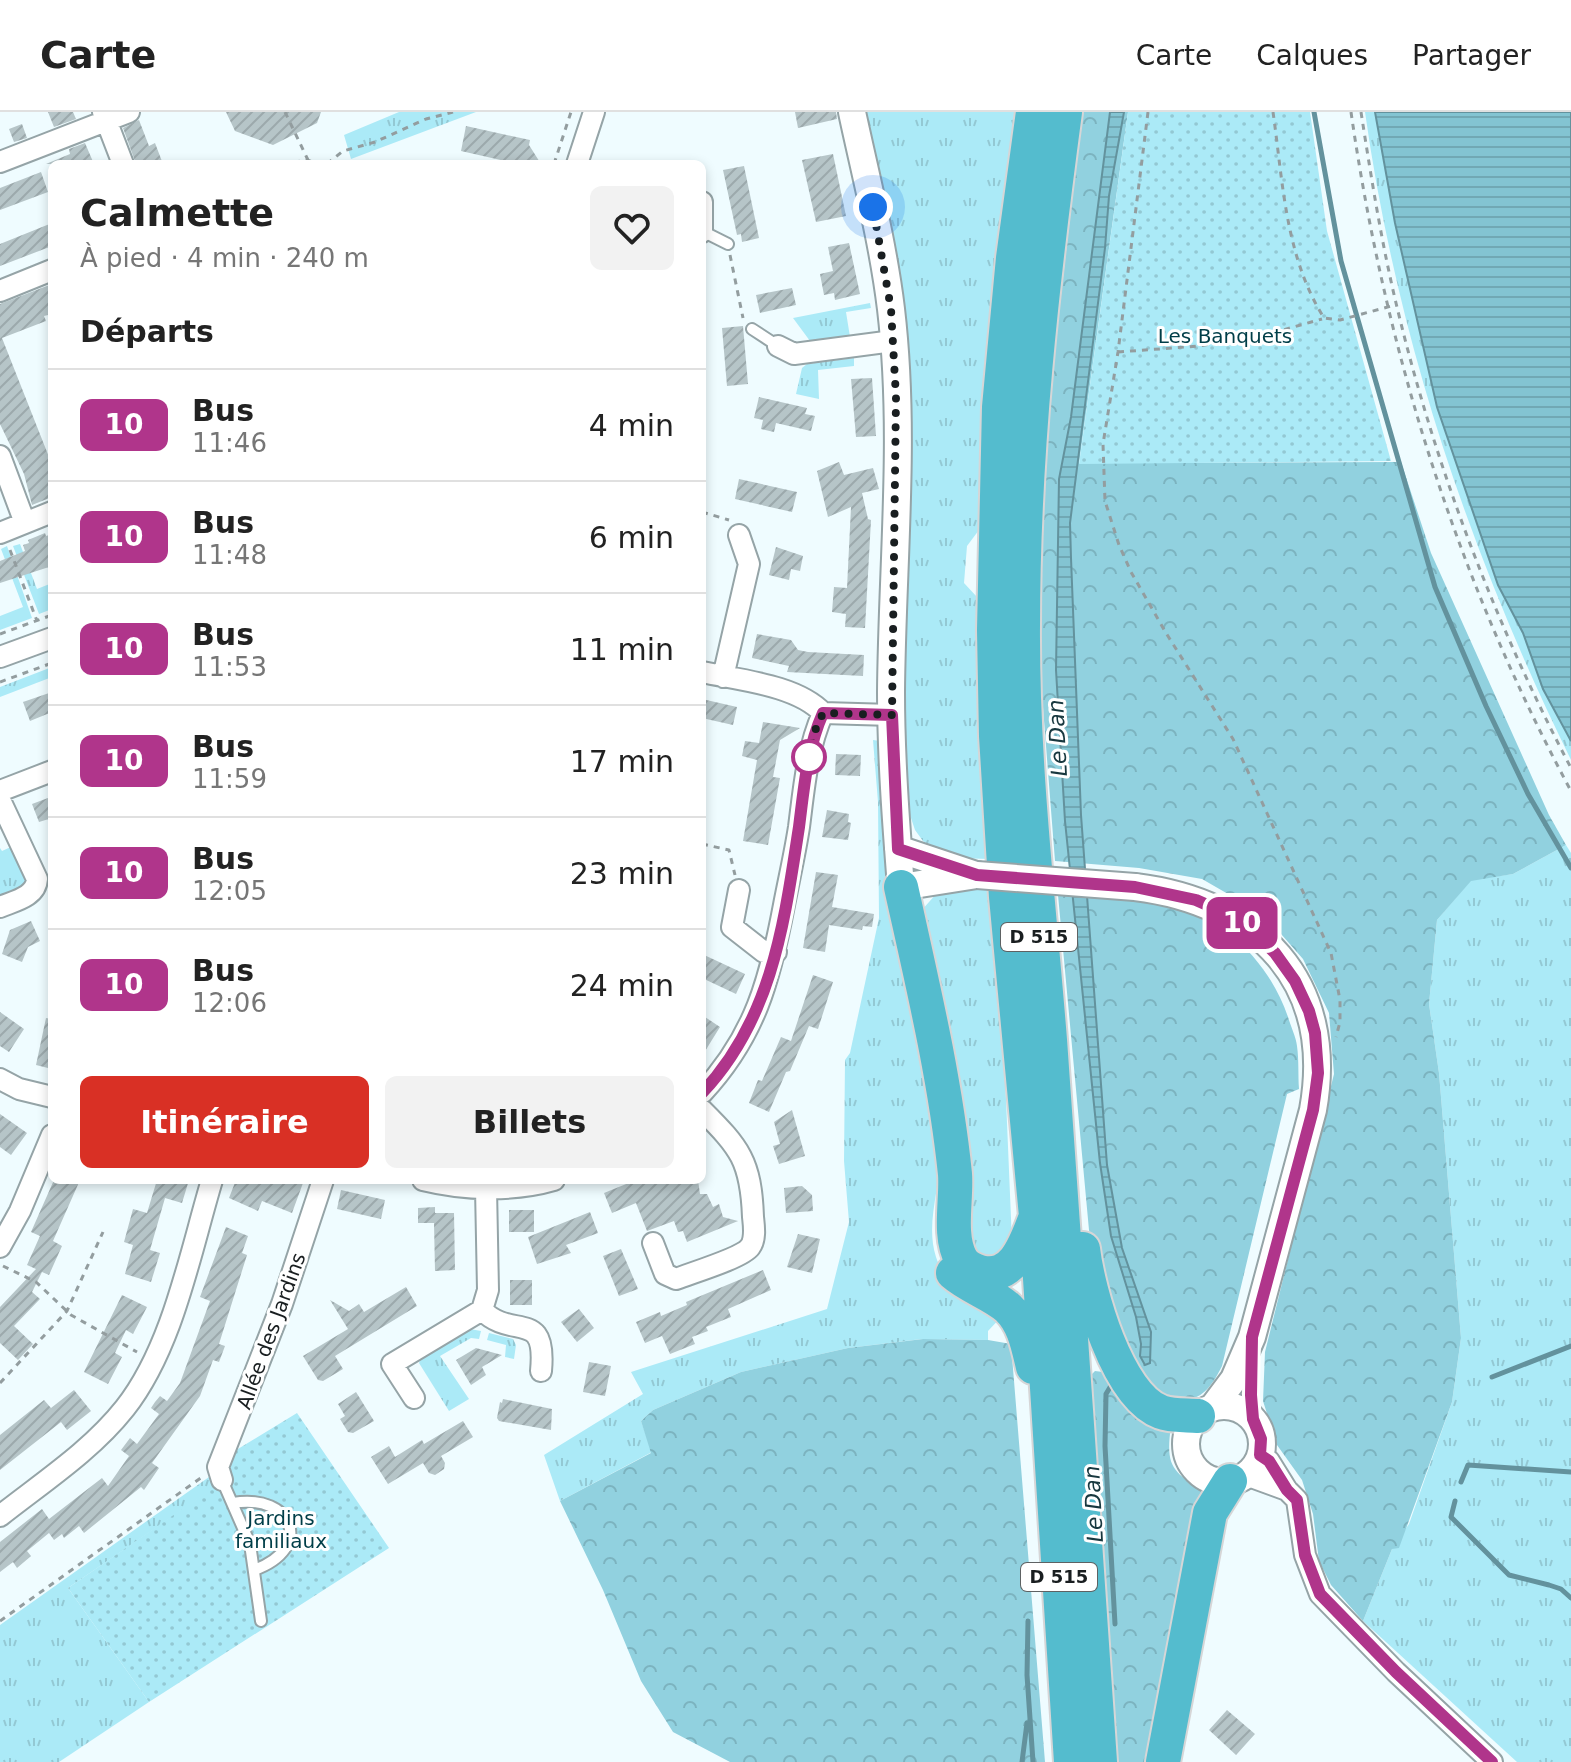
<!DOCTYPE html>
<html lang="fr">
<head>
<meta charset="utf-8">
<style>
	:root { --surface:#fff; --page:#f2f2f2; --text:#222; --muted:#767676; --line:#e0e0e0; --accent:#d93025 }
	body { margin:0; font-family:"DejaVu Sans",sans-serif; background:var(--page); color:var(--text); height:100vh; display:flex; flex-direction:column; font-size:30px; white-space:nowrap }
	* { box-sizing:border-box; margin:0 }
	p { font-size:26px; color:var(--muted) }
	.icon { flex:none; width:44px; height:44px; fill:none; stroke:currentColor; stroke-width:2; stroke-linecap:round; stroke-linejoin:round }
	.map { position:relative; flex:1; overflow:hidden }
	.sheet { position:absolute; left:48px; top:48px; width:658px; height:1024px; display:flex; flex-direction:column; background:var(--surface); border-radius:12px; box-shadow:0 4px 12px #0003 }
	.sheet>* { flex:none }
	.badge { padding:0 16px; border-radius:12px; font-size:28px; line-height:52px }
	.you { position:absolute; width:40px; height:40px; margin:-20px; border:6px solid #fff; border-radius:50%; background:#1a73e8; box-shadow:0 0 0 12px #1a73e833 }
	.map>.badge { position:absolute; translate:-50% -50%; box-shadow:0 0 0 4px #fff }
	h2 { padding:0 32px; font-size:30px; line-height:72px }
	.round { display:grid; place-items:center; flex:none; width:84px; height:84px; border-radius:12px; background:var(--page) }
	.overview { display:flex; align-items:center; justify-content:space-between; height:136px; padding:0 32px }
	h1 { font-size:38px; font-weight:800; line-height:60px }
	.action { display:flex; gap:16px; margin-top:auto; padding:16px 32px }
	.action a { flex:1; height:92px; border-radius:12px; background:var(--accent); color:#fff; font-size:32px; font-weight:800; line-height:92px; text-align:center }
	.action a+a { background:var(--page); color:var(--text) }
	ul { padding:0; list-style:none }
	li { display:flex; align-items:center; gap:24px; height:112px; padding:0 32px; border-top:2px solid var(--line) }
	li div { flex:1 }
	li b { display:block; font-size:30px }
	li em { font-style:normal }
	li .badge { min-width:88px; font-weight:700; text-align:center }
	header { display:flex; align-items:center; gap:48px; box-sizing:border-box; height:112px; padding:0 40px; background:var(--surface); border-bottom:2px solid var(--line) }
	header strong { font-size:38px }
	nav { display:flex; gap:44px; margin-inline-start:auto; font-size:28px }
	.map>svg:first-child { display:block }
	.grass { fill:url(#grass-tufts) }
	.forest { fill:url(#forest-crowns) }
	.park { fill:url(#park-dots) }
	.water { fill:url(#water-rules); stroke:#63929d; stroke-width:2 }
	.lines { fill:none; stroke-linecap:round; stroke-linejoin:round }
	.stream { stroke:#63929d; stroke-width:5 }
	.building { fill:url(#building-hatch) }
	.service-casing { stroke:#95a4a7; stroke-width:14 }
	.minor-casing { stroke:#95a4a7; stroke-width:24 }
	.tertiary-casing { stroke:#95a4a7; stroke-width:30 }
	.trunk-casing { stroke:#d6d6d7; stroke-width:38 }
	.path { stroke:#939d9f; stroke-width:3; stroke-dasharray:6 6; stroke-linecap:butt }
	.service { stroke:#fff; stroke-width:10 }
	.minor { stroke:#fff; stroke-width:20 }
	.tertiary { stroke:#fff; stroke-width:26 }
	.trunk { stroke:#54bcce; stroke-width:34 }
	.tertiary-bridge-casing { stroke:#95a4a7; stroke-width:30; stroke-linecap:butt }
	.tertiary-bridge { stroke:#fff; stroke-width:26 }
	.line-casing { stroke:#fff; stroke-width:18 }
	.line { stroke:#b0358b; stroke-width:12 }
	.walk { stroke:#191e20; stroke-width:8; stroke-dasharray:0 14.4 }
	.stop-dot { fill:#fff; stroke:#b0358b; stroke-width:4 }
	.labels { text-anchor:middle; stroke-width:6; stroke-linejoin:round; paint-order:stroke }
	.shield { fill:#fff; stroke:#5e6263; stroke-width:2 }
	.shield-label { font-size:18px; font-weight:bold; fill:#191e20 }
	.park-label { font-size:20px; fill:#003e48; stroke:#fff }
	.street-label { font-size:20px; fill:#191e20; stroke:#fff }
	.water-label { font-size:22px; font-style:italic; fill:#18383f; stroke:#fff }
</style>
</head>
<body>
<header>
<strong>Carte</strong>
<nav><a>Carte</a><a>Calques</a><a>Partager</a></nav>
</header>
<div class="map">
<svg width="1571" height="1650" viewBox="0 0 1571 1650">
	<defs>
		<pattern id="grass-tufts" width="24" height="20" patternUnits="userSpaceOnUse" patternTransform="scale(2)"><rect width="24" height="20" fill="#abeaf7"/><path d="M3 7l-1-3M5 7V3M7 7l1-3M15 17l-1-3M17 17v-4M19 17l1-3" fill="none" stroke="#93c8d3"/></pattern>
		<pattern id="forest-crowns" width="20" height="18" patternUnits="userSpaceOnUse" patternTransform="scale(2)"><rect width="20" height="18" fill="#91d1df"/><path d="M2 6a3 3 0 1 1 6 0M12 15a3 3 0 1 1 6 0" fill="none" stroke="#7cb3bf"/></pattern>
		<pattern id="park-dots" width="8" height="8" patternUnits="userSpaceOnUse" patternTransform="scale(2)"><rect width="8" height="8" fill="#abeaf7"/><path d="M2 2h.1M6 6h.1" fill="none" stroke="#93c8d3" stroke-width="1.8" stroke-linecap="round"/></pattern>
		<pattern id="water-rules" width="6" height="5" patternUnits="userSpaceOnUse" patternTransform="scale(2)"><rect width="6" height="5" fill="#83c4d2"/><path d="M0 2.5h6" fill="none" stroke="#71a8b4"/></pattern>
		<pattern id="building-hatch" width="6" height="6" patternUnits="userSpaceOnUse" patternTransform="scale(2)"><rect width="6" height="6" fill="#b6c5c8"/><path d="M-1 1l2-2M0 6l6-6M5 7l2-2" fill="none" stroke="#9ca9ac"/></pattern>
	</defs>
	<rect width="100%" height="100%" fill="#effcff"/>
	<path class="grass" d="M399 0H476L351 47 344 23Z
		M863 0H1017L979 418 967 434 964 471 977 485 988 747 958 746 939 740 923 729 915 718 910 703 906 630V465Z
		M1365 0H1375L1395 111 1437 295 1498 473 1523 521 1543 577 1571 629V648C1470 443 1397 227 1365 0Z
		M870 191 871 196 846 200 850 225 810 229 793 206Z
		M854 246V254L818 258 819 287 796 282 802 256 807 252Z
		M20 432 37 477 52 471V497L39 502 13 434Z
		M7 434 32 506 0 518V504L23 495 1 437Z
		M52 555V565L0 585V575Z
		M873 628 880 629C884 702 886 775 899 847 911 909 934 968 940 1031 944 1068 924 1108 936 1145 944 1172 982 1188 1004 1202L988 1219V1228L922 1227 848 1236 741 1260 653 1298 641 1309 652 1340 560 1389 544 1343 643 1282 631 1260 827 1197 849 1110 844 1049 845 948 850 941 879 806 878 690Z
		M15 733 29 772 0 788V736L2 739Z
		M1566 733 1571 741V1650H1517L1363 1509 1392 1437 1409 1412 1452 1290 1461 1226 1439 961 1429 892 1437 808 1471 768 1513 762Z
		M949 776H992L1006 987 1012 1130 992 1150 968 1137 921 799 937 781Z
		M470 1217 481 1219 479 1227 471 1226 440 1244 469 1287 449 1299 419 1251 421 1246Z
		M489 1221 513 1227 516 1233 514 1247 505 1245 506 1233 487 1228Z
		M209 1365 214 1376 68 1476 149 1590 59 1650H0V1513Z"/>
	<path class="forest" d="M1082 0H1128L1079 351 1401 350 1431 441 1549 703 1566 733 1513 762 1471 769 1437 808 1429 892 1439 961 1461 1226 1452 1290 1399 1436 1392 1437 1363 1509 1331 1473 1319 1449 1313 1402 1302 1368 1277 1333 1263 1289 1265 1240 1334 962 1329 901 1303 847 1274 814 1235 786 1202 767 1139 756 1055 749 1040 557 1038 444 1043 340Z
		M1058 783C1094 785 1132 785 1168 793 1226 807 1269 850 1288 905 1291 915 1296 925 1297 934 1299 948 1298 963 1299 977L1287 982 1222 1254C1202 1295 1186 1292 1148 1276L1100 1175 1089 1118Z
		M923 1227 988 1228 1011 1232 1045 1650H730L673 1620 641 1569 603 1478 560 1389 651 1341 641 1309 653 1298 741 1260 848 1236Z
		M1095 1259 1103 1260 1112 1266 1171 1314C1165 1356 1173 1359 1205 1381L1150 1650H1114L1089 1265Z"/>
	<path class="park" d="M1128 0H1310L1327 119 1391 349 1079 352Z
		M297 1301 389 1436 149 1590 68 1476 230 1364 228 1343Z"/>
	<path class="water" d="M1110 0H1124L1109 84 1105 136 1070 411 1071 446 1081 703 1107 1053 1122 1136 1151 1220 1150 1251 1145 1253 1140 1244 1141 1232 1136 1205 1111 1124 1100 1051 1065 709 1056 558 1059 367 1071 305Z
		M1375 0H1571V629L1543 577 1523 521 1498 473 1437 295 1395 111Z"/>
	<g class="lines">
		<path class="stream" d="M1314 0 1341 149 1435 475 1486 594 1528 682 1571 756
			M1492 1265 1571 1234
			M1112 1272 1106 1282 1105 1334 1115 1512
			M1461 1370 1468 1353 1571 1360
			M1455 1389 1451 1405 1509 1463 1549 1473 1561 1477 1571 1486
			M1028 1509 1027 1563 1033 1650
			M1022 1650 1027 1611"/>
	</g>
	<path class="building" d="M48 0H73L76 7 54 15Z
		M226 0H321L317 11 273 33 235 19Z
		M795 0H836L837 7 798 16Z
		M139 8 149 34 155 31 163 52H136L123 16Z
		M22 12 27 26 14 30 9 17Z
		M466 14 530 28 529 33 541 52H507L505 49 461 39Z
		M85 31 94 52H46L70 42 69 37Z
		M833 42 846 104 816 110 802 48Z
		M744 54 759 126 742 130 741 122 737 123 723 58Z
		M41 60 48 80 0 98V76Z
		M52 111V134L0 154V132Z
		M849 131 860 182 835 188 834 181 824 183 820 162 833 159 828 135Z
		M52 172V202L44 204 46 209 2 226 49 345 52 343V385L32 393 24 362 0 312V192Z
		M792 176 796 193 760 201 756 183Z
		M743 214 748 272 727 274 722 216Z
		M872 266 876 324 856 325 851 267Z
		M759 285 807 296 805 302 815 304 811 319 776 311 774 320 761 317 763 308 754 306Z
		M839 350 844 363 873 356 879 377 862 381 868 407 871 408 865 516 845 515 846 502 832 500 834 475 847 476 851 395 828 405 817 359Z
		M739 367 797 380 792 400 735 387Z
		M45 421 46 424 52 422V454L0 471V449L25 439 23 433 29 431 28 428Z
		M776 435 803 444 800 459 791 457 789 468 769 463Z
		M757 522 791 528 798 538 808 540 864 543 863 564 787 560 789 554 752 546Z
		M52 580V600L30 609 23 590Z
		M702 587 737 595 733 613 702 606Z
		M763 610 800 616 780 628 773 665 780 666 768 733 743 729 757 648 742 644 745 629 759 631Z
		M836 642 861 643 860 664 835 663Z
		M48 686 52 695V706L39 710 32 692Z
		M827 698 849 702 848 710 851 711 848 728 822 725Z
		M816 760 838 763 832 795 874 802 872 815 863 814 862 818 829 813 825 840 803 836Z
		M31 809 40 829 28 835 22 850 2 842 10 818Z
		M702 842 745 862 736 882 702 866Z
		M813 863 833 870 818 917 809 914 790 959 786 960 769 1000 749 991 758 968 762 969 781 925 791 929Z
		M0 900 24 917 9 940 0 934Z
		M702 903 720 915 702 944Z
		M46 906 52 907V957L36 953Z
		M792 998 805 1044 779 1052 773 1034 780 1032 774 1010Z
		M0 1002 27 1021 11 1043 0 1035Z
		M54 1068H80L53 1129 62 1134 49 1163 42 1160 32 1180 40 1187 14 1214 33 1232 18 1248 0 1231V1195L36 1157 27 1153 40 1124 31 1120Z
		M157 1068H189L182 1091 165 1086 150 1138 160 1141 151 1170 125 1162 133 1133 124 1130 133 1097 147 1101Z
		M236 1068H295L303 1071 292 1101 262 1089 258 1099 229 1086Z
		M636 1068H698L700 1082H707L713 1095 719 1092 723 1105 738 1109 687 1130 683 1119 678 1120 674 1109 647 1119 636 1091 612 1101 604 1081Z
		M802 1074 812 1083 813 1099 786 1101 784 1076Z
		M341 1078 385 1088 381 1107 337 1097Z
		M435 1095V1101H454L455 1158 435 1159 434 1111H418V1096Z
		M509 1098H534V1120H509Z
		M590 1100 598 1121 566 1133 571 1141 537 1152 528 1125Z
		M226 1115 248 1124 242 1141 247 1143 219 1232 225 1234 219 1250 213 1248 200 1284 152 1351 159 1356 144 1378 141 1375 84 1421 79 1414 64 1426 62 1422 54 1428 49 1421 27 1439 31 1444 17 1456 13 1450 0 1460V1430L42 1397 49 1407 102 1366 108 1374 129 1344 121 1338 130 1326 137 1332 159 1302 151 1296 155 1290 160 1284 167 1289 180 1271 210 1189 200 1185Z
		M798 1122 820 1127 812 1161 787 1155Z
		M621 1137 638 1177 619 1184 603 1144Z
		M763 1158 771 1178 728 1197 731 1205 706 1215 708 1219 692 1225 695 1232 670 1242 662 1224 645 1231 636 1210 660 1200 661 1204 687 1193 686 1190Z
		M510 1168H532V1193H510Z
		M406 1175 417 1194 335 1244 343 1257 323 1269 318 1268 303 1244 348 1217 330 1188 349 1199 359 1192 364 1200Z
		M122 1183 147 1195 133 1222 126 1218 115 1241 122 1245 108 1272 84 1260Z
		M579 1197 594 1216 577 1230 561 1210Z
		M476 1236 502 1243 482 1255 486 1263 471 1273 456 1248Z
		M589 1250 611 1254 605 1284 583 1280Z
		M74 1278 91 1299 67 1318 61 1310 0 1358V1323L44 1288 51 1296Z
		M356 1280 374 1309 353 1321 348 1320 340 1307 345 1304 338 1292Z
		M503 1287 552 1297 551 1318 499 1309 497 1306 500 1290 502 1291Z
		M463 1309 473 1325 441 1344 445 1351 444 1357 435 1363 429 1361 423 1351 388 1372 371 1345 389 1334 395 1345 422 1328 424 1332Z
		M1227 1598 1255 1622 1236 1643 1209 1618Z"/>
	<g class="lines">
		<defs>
			<path id="service" d="M702 119 728 132
				M752 217 778 234
				M222 1368 250 1432 261 1509
				M233 1391C293 1381 315 1436 254 1458"/>
			<path id="minor" d="M103 0 123 52
				M0 50 129 0
				M577 52 594 0
				M702 120V90
				M0 179 52 158
				M778 234 794 242 893 229
				M0 344 25 411
				M0 421 52 400
				M0 545 52 526
				M702 560C739 568 797 573 823 601L892 603
				M723 565 749 452 739 423
				M0 679 52 659
				M0 688 37 767C36 785 14 789 0 795
				M739 778 732 815 764 840H776
				M0 967 19 977 52 985
				M702 981C755 924 770 868 784 793 789 767 795 741 799 715 804 676 807 637 823 601
				M423 1068C464 1078 513 1080 554 1068
				M653 1131 665 1162 676 1167C691 1161 742 1146 750 1135 756 1127 754 1114 753 1105 751 1049 740 1036 702 998
				M0 1135 20 1099 52 1023
				M482 1198 488 1178 486 1076
				M482 1198C512 1229 547 1195 541 1259
				M414 1286 392 1252 482 1198
				M1260 1343 1269 1349 1287 1378 1297 1388 1305 1443 1320 1482 1396 1560 1492 1650
				M1246 1363 1287 1378
				M222 1368 218 1355 282 1192 323 1068
				M0 1404C43 1370 91 1339 125 1296 173 1235 190 1141 212 1068"/>
			<path id="tertiary" d="M852 0C866 65 883 131 891 197 906 324 892 453 891 580 891 645 896 711 901 775L977 763
				M898 737 973 762
				M1135 775C1258 790 1336 870 1313 998L1252 1225 1234 1267 1213 1295
				M1186 1332a38 38 0 1 1 76 0a38 38 0 1 1-76 0Z"/>
			<path id="trunk" d="M1033 0 1013 146 999 295 994 518 996 624 1006 785 1036 1104 1071 1650
				M1065 0C1042 171 1023 340 1023 513 1022 653 1039 790 1050 928 1068 1169 1083 1409 1100 1650
				M901 775C922 870 945 965 955 1062 957 1088 948 1123 961 1147 965 1154 973 1158 980 1160 1014 1169 1026 1130 1035 1107
				M1083 1137C1088 1179 1117 1284 1161 1300 1171 1304 1186 1303 1198 1304
				M953 1161C969 1175 992 1182 1008 1196 1024 1211 1028 1234 1033 1255
				M1163 1650 1210 1401 1230 1369"/>
		</defs>
		<use href="#service" class="service-casing"/>
		<use href="#minor" class="minor-casing"/>
		<use href="#tertiary" class="tertiary-casing"/>
		<use href="#trunk" class="trunk-casing"/>
		<path class="path" d="M285 0 308 48
			M1148 0 1118 240 1103 332 1105 389 1119 433 1131 460 1166 521 1233 627 1331 841 1340 888V910L1336 925
			M1273 0C1283 70 1285 144 1324 206L1340 208 1395 193
			M1351 0C1385 237 1457 467 1571 679
			M1361 0C1371 64 1381 128 1396 191 1434 351 1494 510 1571 656
			M282 52 308 48 317 52
			M327 52 343 39 375 30 426 7 453 0
			M554 52 571 0
			M730 143 743 206
			M1118 240 1199 234 1272 221 1322 207
			M702 400 729 408
			M10 438 37 509
			M0 522 52 503
			M0 570 52 551
			M702 732 729 738 735 763
			M3 1154 36 1170 71 1203 137 1240
			M0 1271 67 1199 103 1120
			M0 1509 202 1365"/>
		<use href="#service" class="service"/>
		<use href="#minor" class="minor"/>
		<use href="#tertiary" class="tertiary"/>
		<use href="#trunk" class="trunk"/>
		<defs>
			<path id="tertiary-bridge" d="M977 763 1135 775"/>
		</defs>
		<use href="#tertiary-bridge" class="tertiary-bridge-casing"/>
		<use href="#tertiary-bridge" class="tertiary-bridge"/>
	</g>
	<g class="lines">
		<defs>
			<path id="line" d="M702 981C772 907 784 812 799 715 804 676 807 637 823 601L892 603 898 737 977 763 1135 775 1196 788 1223 800 1256 822 1275 841 1295 869 1309 899 1315 921 1318 961 1313 998 1252 1225 1251 1283 1253 1307 1261 1327 1260 1343 1269 1349 1287 1378 1297 1388 1305 1443 1320 1482 1396 1560 1492 1650"/>
		</defs>
		<use href="#line" class="line-casing"/>
		<use href="#line" class="line"/>
		<path class="walk" d="M809 645 814 621 823 601 892 603 896 285 891 197 873 95"/>
	</g>
	<circle class="stop-dot" cx="809" cy="645" r="16"/>
	<g class="labels">
		<g class="shield">
			<rect x="1001" y="811" width="76" height="28" rx="6"/>
			<rect x="1021" y="1451" width="76" height="28" rx="6"/>
		</g>
		<g class="shield-label">
			<text x="1039" y="831">D 515</text>
			<text x="1059" y="1471">D 515</text>
		</g>
		<g class="park-label">
			<text x="1225" y="231">Les Banquets</text>
			<text x="281" y="1413">Jardins<tspan x="281" dy="23">familiaux</tspan></text>
		</g>
		<g class="street-label">
			<text transform="translate(271 1219) rotate(-70)" y="7">Allée des Jardins</text>
		</g>
		<g class="water-label">
			<text transform="translate(1057 626) rotate(-93)" y="8">Le Dan</text>
			<text transform="translate(1093 1392) rotate(-93)" y="8">Le Dan</text>
		</g>
	</g>
</svg>
<div class="you" style="left:873px;top:95px"></div>
<b class="badge" style="left:1242px;top:811px;background:#b0358b;color:#fff">10</b>
<section class="sheet">
<div class="overview"><div><h1>Calmette</h1><p>À pied · 4 min · 240 m</p></div><a class="round"><svg class="icon" aria-label="heart" viewBox="0 0 24 24"><path d="M12 20l-8-8c-3-5 5-10 8-4 3-6 11-1 8 4z"/></svg></a></div>
<h2>Départs</h2>
<ul>
<li><span class="badge" style="background:#b0358b;color:#fff">10</span><div><b>Bus</b><p>11:46</p></div><em>4 min</em></li>
<li><span class="badge" style="background:#b0358b;color:#fff">10</span><div><b>Bus</b><p>11:48</p></div><em>6 min</em></li>
<li><span class="badge" style="background:#b0358b;color:#fff">10</span><div><b>Bus</b><p>11:53</p></div><em>11 min</em></li>
<li><span class="badge" style="background:#b0358b;color:#fff">10</span><div><b>Bus</b><p>11:59</p></div><em>17 min</em></li>
<li><span class="badge" style="background:#b0358b;color:#fff">10</span><div><b>Bus</b><p>12:05</p></div><em>23 min</em></li>
<li><span class="badge" style="background:#b0358b;color:#fff">10</span><div><b>Bus</b><p>12:06</p></div><em>24 min</em></li>
</ul>
<div class="action"><a>Itinéraire</a><a>Billets</a></div>
</section>
</div>
</body>
</html>
